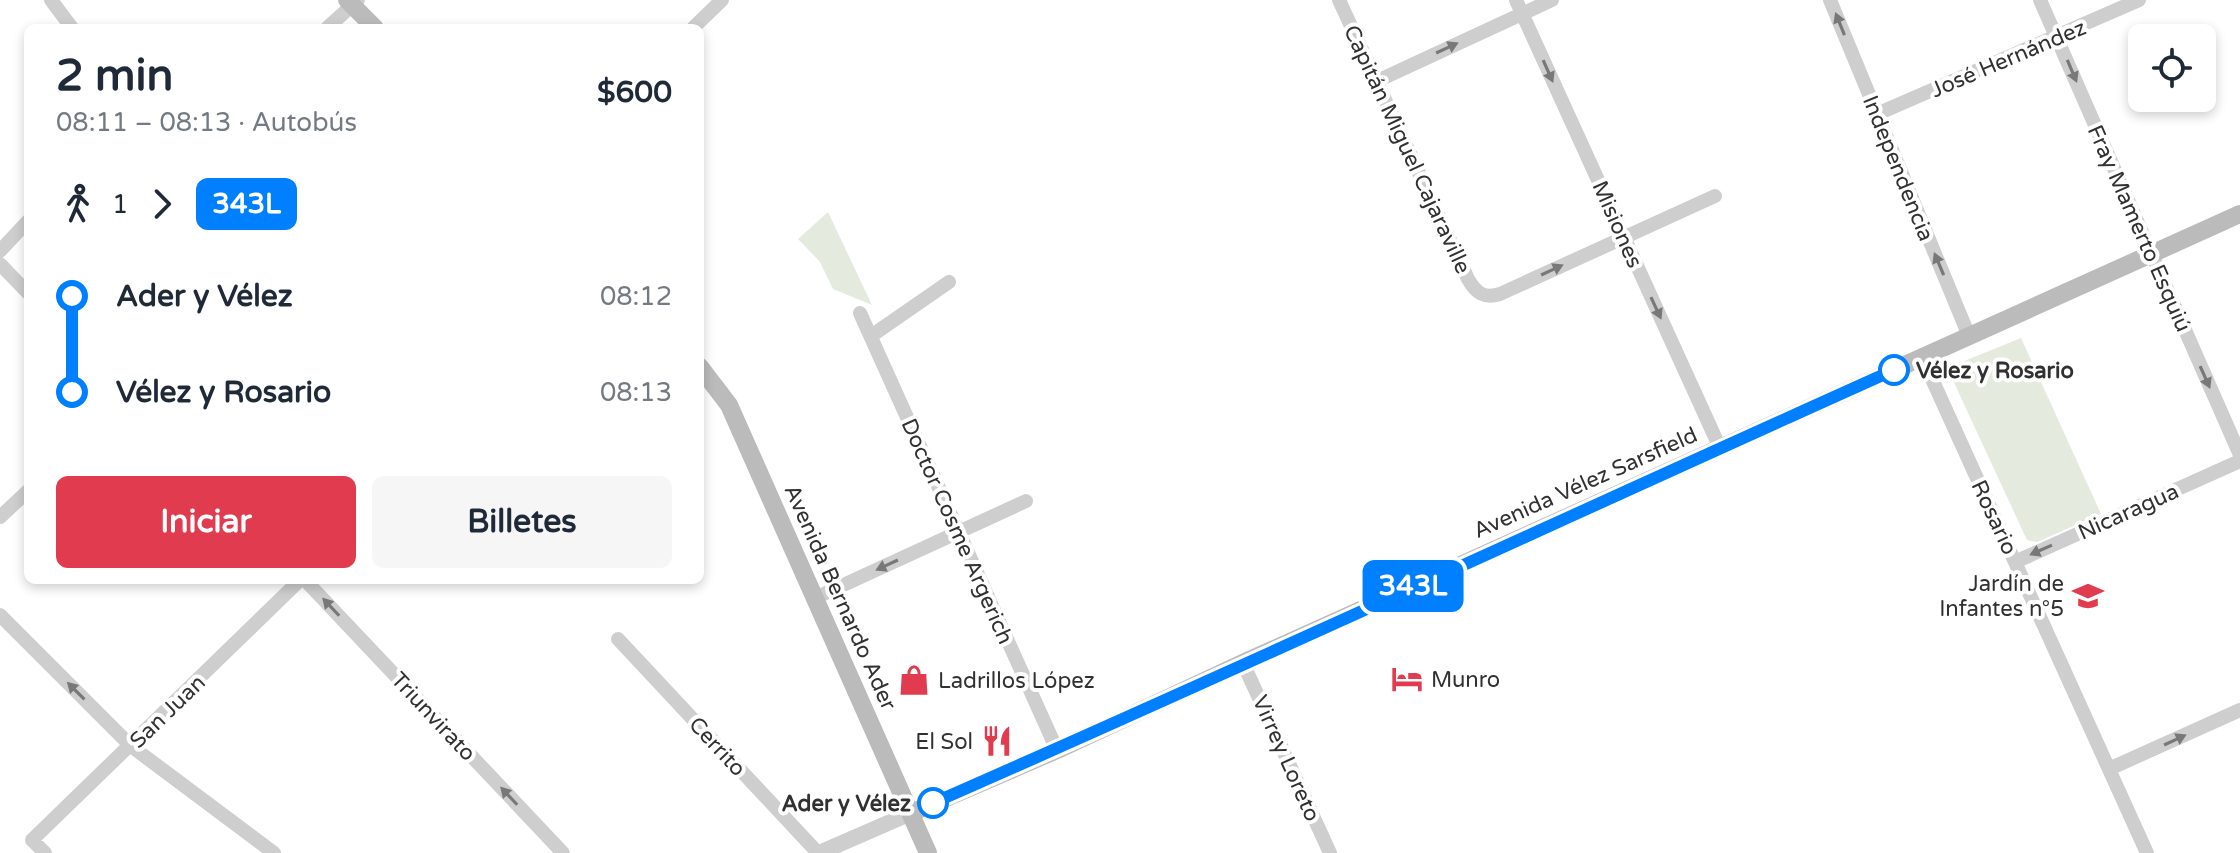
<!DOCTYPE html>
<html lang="es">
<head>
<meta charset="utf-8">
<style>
	:root { --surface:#fff; --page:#f6f6f7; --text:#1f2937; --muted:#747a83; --accent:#e03b4e }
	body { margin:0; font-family:"Varela Round",sans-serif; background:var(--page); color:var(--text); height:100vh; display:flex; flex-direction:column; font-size:30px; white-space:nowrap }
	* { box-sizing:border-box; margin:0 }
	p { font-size:26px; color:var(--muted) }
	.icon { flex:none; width:44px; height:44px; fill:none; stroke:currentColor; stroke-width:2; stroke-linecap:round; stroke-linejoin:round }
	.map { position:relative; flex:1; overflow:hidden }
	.panel { position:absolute; left:24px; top:24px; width:680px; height:560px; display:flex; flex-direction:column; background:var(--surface); border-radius:12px; box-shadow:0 4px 12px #0003 }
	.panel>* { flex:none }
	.badge { padding:0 16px; border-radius:12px; font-size:28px; line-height:52px }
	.buttons { position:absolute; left:2128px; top:24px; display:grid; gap:16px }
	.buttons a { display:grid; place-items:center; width:88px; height:88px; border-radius:12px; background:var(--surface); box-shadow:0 4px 12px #0003; font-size:40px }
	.map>.badge { position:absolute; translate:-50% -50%; box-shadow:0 0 0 4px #fff }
	.legs { display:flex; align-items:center; gap:12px; height:88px; padding:0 32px; font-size:26px }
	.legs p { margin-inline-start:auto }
	.headline { display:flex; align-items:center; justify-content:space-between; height:136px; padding:0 32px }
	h1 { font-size:44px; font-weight:800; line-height:60px }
	.action { display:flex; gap:16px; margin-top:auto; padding:16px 32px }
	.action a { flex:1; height:92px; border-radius:12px; background:var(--accent); color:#fff; font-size:32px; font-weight:800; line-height:92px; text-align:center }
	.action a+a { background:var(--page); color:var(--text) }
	ul { padding:0 32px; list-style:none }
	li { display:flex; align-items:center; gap:28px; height:96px; font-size:30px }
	li i { display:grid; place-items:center; width:12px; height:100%; margin:0 10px; background:currentColor }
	li i::after { content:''; width:20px; height:20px; margin:-10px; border:6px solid; border-radius:50%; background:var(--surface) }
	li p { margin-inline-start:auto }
	li:first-child i { background:linear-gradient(#0000 50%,currentColor 0) }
	li:last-child i { background:linear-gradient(currentColor 50%,#0000 0) }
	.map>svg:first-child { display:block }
	.green { fill:#e4eadd }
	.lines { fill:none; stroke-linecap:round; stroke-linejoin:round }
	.minor { stroke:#cecece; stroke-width:14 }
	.tertiary { stroke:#cecece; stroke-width:16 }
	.secondary { stroke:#bbb; stroke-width:18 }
	.oneway { fill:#787878 }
	.line-1-casing { stroke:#fff; stroke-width:18 }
	.line-1 { stroke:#007fff; stroke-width:12 }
	.stop-1-dot { fill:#fff; stroke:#007fff; stroke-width:4 }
	.labels { text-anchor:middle; stroke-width:8; stroke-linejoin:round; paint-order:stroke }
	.street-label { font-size:22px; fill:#313131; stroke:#fff }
	.stop-label { font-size:22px; font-weight:bold; fill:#313131; stroke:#fff; text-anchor:start }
	.poi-label { font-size:22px; fill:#313131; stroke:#fff; text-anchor:end }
</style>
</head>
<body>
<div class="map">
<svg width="2240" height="853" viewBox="0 0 2240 853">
	<rect width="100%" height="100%" fill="#fff"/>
	<path class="green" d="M828 212 872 305 833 289 820 262 798 239Z
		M2021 338 2101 514 2037 542 2027 540 1950 374 1952 366Z"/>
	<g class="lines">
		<path class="minor" d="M51 0 72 28
			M1339 0 1468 279C1476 293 1484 299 1500 294L1715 196
			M1516 0 1720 448
			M1830 0 1969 336
			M2040 0 2240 455
			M327 28 358 0
			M693 28 722 0
			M1377 81 1552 0
			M1877 114 2139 0
			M0 251 28 221
			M0 264 28 293
			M860 313 1057 750
			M871 336 949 282
			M1922 357 2147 853
			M0 517 28 491
			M2015 562 2240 461
			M305 580 563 853
			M815 598 1026 501
			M0 615 131 746 274 853
			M618 639 818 853
			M1243 663 1330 853
			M2109 769 2240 710
			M45 853 32 840 300 580"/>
		<path class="tertiary" d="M819 853 911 813"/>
		<path class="secondary" d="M347 0 375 28
			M700 367 729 405 928 853
			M911 813 1057 750 1243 663 2240 214"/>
	</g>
	<defs><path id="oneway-solid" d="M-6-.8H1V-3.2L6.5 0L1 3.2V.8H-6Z" transform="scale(2)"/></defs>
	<g class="oneway">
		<use href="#oneway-solid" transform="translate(1840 24) rotate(-112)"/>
		<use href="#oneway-solid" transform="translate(1447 48) rotate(-25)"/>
		<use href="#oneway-solid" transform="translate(1548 71) rotate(66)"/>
		<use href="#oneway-solid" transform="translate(2072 71) rotate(67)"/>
		<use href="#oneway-solid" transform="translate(1939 264) rotate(-113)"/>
		<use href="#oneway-solid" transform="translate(1552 270) rotate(-25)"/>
		<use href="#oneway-solid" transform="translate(1656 308) rotate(65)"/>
		<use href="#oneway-solid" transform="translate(2205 377) rotate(66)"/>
		<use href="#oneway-solid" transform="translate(2041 550) rotate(156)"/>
		<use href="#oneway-solid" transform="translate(887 565) rotate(155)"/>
		<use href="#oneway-solid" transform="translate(331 607) rotate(-133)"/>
		<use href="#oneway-solid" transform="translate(76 691) rotate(-135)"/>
		<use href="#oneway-solid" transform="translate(2175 740) rotate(-25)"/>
		<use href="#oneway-solid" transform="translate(509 796) rotate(-133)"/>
	</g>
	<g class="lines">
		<defs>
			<path id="line-1" d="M933 803C1255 662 1573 514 1894 370"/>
		</defs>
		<use href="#line-1" class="line-1-casing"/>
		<use href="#line-1" class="line-1"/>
	</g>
	<defs>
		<symbol id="school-bare" viewBox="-9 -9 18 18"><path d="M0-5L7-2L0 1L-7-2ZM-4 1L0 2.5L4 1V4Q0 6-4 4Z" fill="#e03b4e" stroke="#fff" stroke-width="2.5" paint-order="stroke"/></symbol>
		<symbol id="hotel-bare" viewBox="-9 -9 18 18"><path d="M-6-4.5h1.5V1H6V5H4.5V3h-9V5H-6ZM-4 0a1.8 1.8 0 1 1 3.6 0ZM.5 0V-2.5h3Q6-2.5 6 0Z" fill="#e03b4e" stroke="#fff" stroke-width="2.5" paint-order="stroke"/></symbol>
		<symbol id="shop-bare" viewBox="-9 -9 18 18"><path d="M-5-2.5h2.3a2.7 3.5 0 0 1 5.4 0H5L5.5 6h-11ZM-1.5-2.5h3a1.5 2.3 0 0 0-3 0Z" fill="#e03b4e" stroke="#fff" stroke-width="2.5" paint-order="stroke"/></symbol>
		<symbol id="restaurant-bare" viewBox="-9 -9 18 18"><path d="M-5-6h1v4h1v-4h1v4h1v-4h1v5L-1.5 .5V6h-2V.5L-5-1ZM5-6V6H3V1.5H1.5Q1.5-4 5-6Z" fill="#e03b4e" stroke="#fff" stroke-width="2.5" paint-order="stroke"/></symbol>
	</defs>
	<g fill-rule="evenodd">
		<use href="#school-bare" x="2066" y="574" width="44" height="44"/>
		<use href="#hotel-bare" x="1385" y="657" width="44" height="44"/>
		<use href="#shop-bare" x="892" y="658" width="44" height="44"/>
		<use href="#restaurant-bare" x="975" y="719" width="44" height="44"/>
	</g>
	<g class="stop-1-dot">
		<circle cx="1894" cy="370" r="14"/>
		<circle cx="933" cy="803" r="14"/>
	</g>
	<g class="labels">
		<g class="street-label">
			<text transform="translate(2008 58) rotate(-23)" y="8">José Hernández</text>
			<text transform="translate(1408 149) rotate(65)" y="8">Capitán Miguel Cajaraville</text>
			<text transform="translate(1899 168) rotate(68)" y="8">Independencia</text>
			<text transform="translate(1618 224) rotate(66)" y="8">Misiones</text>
			<text transform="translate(2140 228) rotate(66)" y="8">Fray Mamerto Esquiú</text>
			<text transform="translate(1585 482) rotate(-24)" y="8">Avenida Vélez Sarsfield</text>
			<text transform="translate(2128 511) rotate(-24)" y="8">Nicaragua</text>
			<text transform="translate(1995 517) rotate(65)" y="8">Rosario</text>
			<text transform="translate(958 531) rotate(66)" y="8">Doctor Cosme Argerich</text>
			<text transform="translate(841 597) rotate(66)" y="8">Avenida Bernardo Ader</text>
			<text transform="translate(167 711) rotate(-44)" y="8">San Juan</text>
			<text transform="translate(434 716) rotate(47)" y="8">Triunvirato</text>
			<text transform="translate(718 746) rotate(47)" y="8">Cerrito</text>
			<text transform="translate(1287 758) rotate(66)" y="8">Virrey Loreto</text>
		</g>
		<g class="stop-label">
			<text x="1916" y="378">Vélez y Rosario</text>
			<text x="911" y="811" text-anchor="end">Ader y Vélez</text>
		</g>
		<g class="poi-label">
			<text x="2064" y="591">Jardín de<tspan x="2064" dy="25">Infantes n°5</tspan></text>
			<text x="1431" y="687" text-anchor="start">Munro</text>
			<text x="938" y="688" text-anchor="start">Ladrillos López</text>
			<text x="973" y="749">El Sol</text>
		</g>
	</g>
</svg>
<div class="buttons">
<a><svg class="icon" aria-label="locate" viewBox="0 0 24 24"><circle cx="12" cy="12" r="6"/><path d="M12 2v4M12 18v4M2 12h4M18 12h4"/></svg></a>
</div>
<b class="badge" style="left:1413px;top:586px;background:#007fff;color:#fff">343L</b>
<section class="panel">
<div class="headline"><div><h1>2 min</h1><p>08:11 – 08:13 · Autobús</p></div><b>$600</b></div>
<div class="legs"><svg class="icon" aria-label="walk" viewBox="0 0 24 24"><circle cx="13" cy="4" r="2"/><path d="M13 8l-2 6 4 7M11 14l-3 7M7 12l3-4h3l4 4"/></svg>1<svg class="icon" aria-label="forward" viewBox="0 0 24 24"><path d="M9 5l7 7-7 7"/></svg><b class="badge" style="background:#007fff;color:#fff">343L</b></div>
<ul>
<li><i style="color:#007fff"></i><b>Ader y Vélez</b><p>08:12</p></li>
<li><i style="color:#007fff"></i><b>Vélez y Rosario</b><p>08:13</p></li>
</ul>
<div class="action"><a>Iniciar</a><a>Billetes</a></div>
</section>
</div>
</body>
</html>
